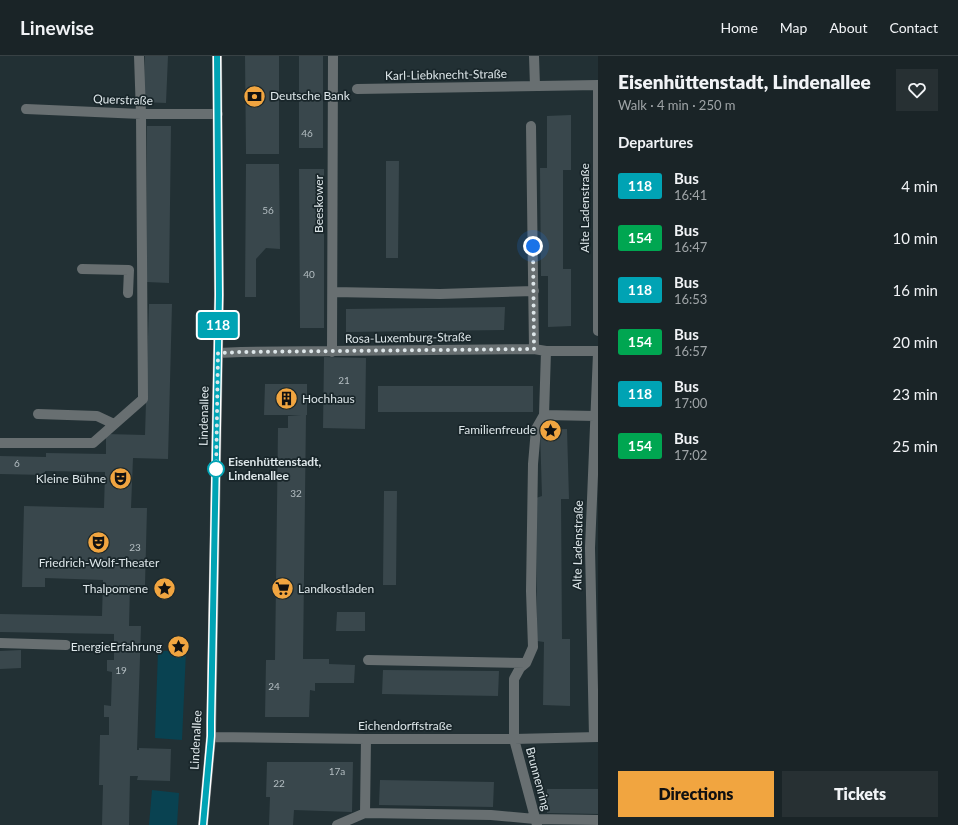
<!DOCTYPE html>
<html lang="en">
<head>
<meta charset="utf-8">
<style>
	:root { --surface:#1a2427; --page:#273033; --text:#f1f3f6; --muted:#9fa4a7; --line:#384144; --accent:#f1a540 }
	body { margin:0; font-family:Lato,sans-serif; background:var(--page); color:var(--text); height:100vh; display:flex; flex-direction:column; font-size:15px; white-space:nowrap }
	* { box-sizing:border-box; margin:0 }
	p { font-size:13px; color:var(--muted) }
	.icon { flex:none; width:22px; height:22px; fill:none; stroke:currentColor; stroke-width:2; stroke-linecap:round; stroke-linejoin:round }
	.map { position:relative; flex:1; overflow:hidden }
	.side { display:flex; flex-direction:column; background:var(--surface); width:360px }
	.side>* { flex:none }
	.badge { padding:0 8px; border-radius:3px; font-size:14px; line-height:26px }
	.you { position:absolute; width:20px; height:20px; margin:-10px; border:3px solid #fff; border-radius:50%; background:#1a73e8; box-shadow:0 0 0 6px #1a73e833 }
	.map>.badge { position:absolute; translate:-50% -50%; box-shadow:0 0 0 2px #fff }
	h2 { padding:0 20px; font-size:15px; line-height:36px }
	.round { display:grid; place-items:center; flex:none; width:42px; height:42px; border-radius:0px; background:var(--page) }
	.summary { display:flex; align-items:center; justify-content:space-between; height:68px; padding:0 20px }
	h1 { font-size:19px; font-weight:800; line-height:30px }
	.action { display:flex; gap:8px; margin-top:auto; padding:8px 20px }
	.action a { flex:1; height:46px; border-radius:0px; background:var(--accent); color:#111; font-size:16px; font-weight:800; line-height:46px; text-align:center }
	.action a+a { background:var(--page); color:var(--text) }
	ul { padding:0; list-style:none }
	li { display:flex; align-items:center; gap:12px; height:52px; padding:0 20px }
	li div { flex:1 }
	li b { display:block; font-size:15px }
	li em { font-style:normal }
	li .badge { min-width:44px; font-weight:700; text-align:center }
	header { display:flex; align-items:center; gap:24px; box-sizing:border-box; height:56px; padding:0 20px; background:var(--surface); border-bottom:1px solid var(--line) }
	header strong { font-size:19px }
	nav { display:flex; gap:22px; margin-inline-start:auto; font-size:14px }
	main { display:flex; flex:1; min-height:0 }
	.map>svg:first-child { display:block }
	.green { fill:#094251 }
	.building { fill:#39474c }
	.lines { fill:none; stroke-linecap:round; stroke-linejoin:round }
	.minor { stroke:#686f71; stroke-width:10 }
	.line-casing { stroke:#fff; stroke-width:9 }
	.line { stroke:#00a3b4; stroke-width:6 }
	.walk { stroke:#dde6e9; stroke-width:4; stroke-dasharray:0 7.2 }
	.stop-dot { fill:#fff; stroke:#00a3b4; stroke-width:2 }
	.labels { text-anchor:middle; stroke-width:3.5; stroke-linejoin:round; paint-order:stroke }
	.number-label { font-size:10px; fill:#b4bec2 }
	.street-label { font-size:12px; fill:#dde6e9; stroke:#19262a }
	.poi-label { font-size:12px; fill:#dde6e9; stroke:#19262a; text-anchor:end }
	.stop-label { font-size:12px; font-weight:bold; fill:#dde6e9; stroke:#19262a; text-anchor:start }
</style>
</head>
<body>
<header>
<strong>Linewise</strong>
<nav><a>Home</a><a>Map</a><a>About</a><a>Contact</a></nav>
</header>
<main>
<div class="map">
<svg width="598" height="769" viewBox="0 0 598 769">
	<rect width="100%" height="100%" fill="#223034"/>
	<path class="green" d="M158 595H186L182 684 155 682Z
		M152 734 179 737 177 769H149Z"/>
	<path class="building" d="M145 0H168L166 47 143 46Z
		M245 0H279V98H246Z
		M299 0H323V92H299Z
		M571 59V114H563V213H571V270L548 271V220H541L540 112H547V60Z
		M147 70H171L169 227 147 226Z
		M386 105H399L398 202H386Z
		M246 108H279L280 193 266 192 256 203V241H245Z
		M299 113H324V272H300Z
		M149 248H172L168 403 133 402 131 452H147L145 529H130L129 570H141L137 694H139V692L171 693 170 725 137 724 138 720H130L129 769H102L103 729H99L100 679H109V661H104V649L111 650 112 616 107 615V604H114V578L0 576V558L102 560 103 524 45 522V531H22L24 450 104 452 105 416 45 415V419L0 418V400L46 401V397L106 398V378L145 379Z
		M505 251 504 274 346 276V253Z
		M324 301 366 302 365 373 323 372Z
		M265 328H307V359H306L303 603H329V608L355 609 354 627H315V635L310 634 309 661H265L266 604H275L278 372H288V360L301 359H264Z
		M378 330H533V356H378Z
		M567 373 569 443H561L562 583H570V650L543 649 544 586 537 585 536 442 542 440 540 374Z
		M384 435H397L396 529H383Z
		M337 556H365V575H336Z
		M21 594V612L0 613V595Z
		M383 614 499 615 498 640 382 638Z
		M267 706H353L352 756 294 754 293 769H269L270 741H266Z
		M380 724 494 726 493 751 379 749Z
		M547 733H598V758L547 757Z"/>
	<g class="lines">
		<path class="minor" d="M534 0 535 30
			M598 29V275
			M357 33 598 29
			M26 53 141 58H218
			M531 70 534 293
			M82 213 129 214 128 237
			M333 236 440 238 534 235
			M332 296 333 0
			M218 297 241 296 534 293 546 295H598
			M38 358 97 360 114 368
			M544 359 595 360
			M0 387H93L143 343 141 58 139 0
			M0 587 66 589
			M368 604 526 607
			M211 681 366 683H514L598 681
			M594 681 590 492 598 297
			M365 757 366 683
			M203 769 211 681 219 239 217 0
			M337 769 365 757 491 759 535 763 598 764
			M537 769 514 683V623L520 612 526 607 533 591 531 535 533 408 536 373 544 359 546 295"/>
	</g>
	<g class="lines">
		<defs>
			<path id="line" d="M203 769 211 680V666L219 239 217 0"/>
		</defs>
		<use href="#line" class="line-casing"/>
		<use href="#line" class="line"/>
		<path class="walk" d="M216 413V420L218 297 242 296 534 293 533 190"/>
	</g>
	<defs>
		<symbol id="bank-disc" viewBox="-11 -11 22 22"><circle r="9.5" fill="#f1a540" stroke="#19262a"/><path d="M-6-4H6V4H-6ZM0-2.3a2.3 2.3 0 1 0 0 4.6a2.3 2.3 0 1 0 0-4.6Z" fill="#111"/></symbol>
		<symbol id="building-disc" viewBox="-11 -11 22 22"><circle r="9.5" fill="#f1a540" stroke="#19262a"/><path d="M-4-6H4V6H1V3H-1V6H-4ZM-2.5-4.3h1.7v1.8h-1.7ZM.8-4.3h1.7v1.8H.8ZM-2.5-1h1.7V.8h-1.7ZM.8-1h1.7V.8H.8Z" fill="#111"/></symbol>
		<symbol id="sight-disc" viewBox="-11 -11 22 22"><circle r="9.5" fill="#f1a540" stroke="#19262a"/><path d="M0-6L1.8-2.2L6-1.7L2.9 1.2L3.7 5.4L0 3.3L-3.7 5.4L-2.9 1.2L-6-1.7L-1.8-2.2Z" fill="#111"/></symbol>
		<symbol id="theatre-disc" viewBox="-11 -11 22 22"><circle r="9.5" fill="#f1a540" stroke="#19262a"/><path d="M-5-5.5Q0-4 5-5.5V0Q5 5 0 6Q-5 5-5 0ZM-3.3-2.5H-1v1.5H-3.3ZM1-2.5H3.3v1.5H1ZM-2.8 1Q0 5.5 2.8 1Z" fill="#111"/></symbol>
		<symbol id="supermarket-disc" viewBox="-11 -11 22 22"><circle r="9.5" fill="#f1a540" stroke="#19262a"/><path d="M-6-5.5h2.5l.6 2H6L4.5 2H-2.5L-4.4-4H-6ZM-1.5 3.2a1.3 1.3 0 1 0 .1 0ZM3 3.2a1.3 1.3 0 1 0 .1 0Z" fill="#111"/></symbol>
	</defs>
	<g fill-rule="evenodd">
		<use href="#bank-disc" x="242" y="28" width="25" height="25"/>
		<use href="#building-disc" x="274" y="330" width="25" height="25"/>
		<use href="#sight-disc" x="538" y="362" width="25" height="25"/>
		<use href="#theatre-disc" x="108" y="410" width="25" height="25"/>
		<use href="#theatre-disc" x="86" y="474" width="25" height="25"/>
		<use href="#sight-disc" x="152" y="520" width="25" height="25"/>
		<use href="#supermarket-disc" x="270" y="520" width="25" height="25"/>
		<use href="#sight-disc" x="166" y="578" width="25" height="25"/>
	</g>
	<circle class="stop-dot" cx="216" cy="413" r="8"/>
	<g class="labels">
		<g class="number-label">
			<text x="307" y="81">46</text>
			<text x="268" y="158">56</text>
			<text x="309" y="222">40</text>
			<text x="344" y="328">21</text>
			<text x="17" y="411">6</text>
			<text x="296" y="441">32</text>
			<text x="135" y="495">23</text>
			<text x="121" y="618">19</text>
			<text x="274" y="634">24</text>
			<text x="337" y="719">17a</text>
			<text x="279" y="731">22</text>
		</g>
		<g class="street-label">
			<text transform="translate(446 19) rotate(-1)" y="4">Karl-Liebknecht-Straße</text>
			<text transform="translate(123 44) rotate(2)" y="4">Querstraße</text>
			<text transform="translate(319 148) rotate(-90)" y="4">Beeskower</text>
			<text transform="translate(585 152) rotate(-90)" y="4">Alte Ladenstraße</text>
			<text transform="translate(408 282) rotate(-1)" y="4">Rosa-Luxemburg-Straße</text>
			<text transform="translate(204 360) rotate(-89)" y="4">Lindenallee</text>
			<text transform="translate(578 489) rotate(-89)" y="4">Alte Ladenstraße</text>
			<text x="405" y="674">Eichendorffstraße</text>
			<text transform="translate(196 684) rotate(-87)" y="4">Lindenallee</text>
			<text transform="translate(538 723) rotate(75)" y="4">Brunnenring</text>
		</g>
		<g class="poi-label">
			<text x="270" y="44" text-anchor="start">Deutsche Bank</text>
			<text x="302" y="347" text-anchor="start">Hochhaus</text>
			<text x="536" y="378">Familienfreude</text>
			<text x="106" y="427">Kleine Bühne</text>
			<text x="99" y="511" text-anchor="middle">Friedrich-Wolf-Theater</text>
			<text x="148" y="537">Thalpomene</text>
			<text x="298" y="537" text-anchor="start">Landkostladen</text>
			<text x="162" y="595">EnergieErfahrung</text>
		</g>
		<g class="stop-label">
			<text x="228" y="410">Eisenhüttenstadt,<tspan x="228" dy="14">Lindenallee</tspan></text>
		</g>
	</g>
</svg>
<div class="you" style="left:533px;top:190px"></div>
<b class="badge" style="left:218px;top:269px;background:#00a3b4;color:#fff">118</b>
</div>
<section class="side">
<div class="summary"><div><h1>Eisenhüttenstadt, Lindenallee</h1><p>Walk · 4 min · 250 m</p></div><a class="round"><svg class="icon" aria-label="heart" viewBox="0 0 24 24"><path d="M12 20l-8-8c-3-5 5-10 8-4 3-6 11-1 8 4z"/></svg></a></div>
<h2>Departures</h2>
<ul>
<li><span class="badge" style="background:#00a3b4;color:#fff">118</span><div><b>Bus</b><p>16:41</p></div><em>4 min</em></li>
<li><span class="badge" style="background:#00a651;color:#fff">154</span><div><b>Bus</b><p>16:47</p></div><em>10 min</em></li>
<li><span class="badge" style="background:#00a3b4;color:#fff">118</span><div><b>Bus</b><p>16:53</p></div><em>16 min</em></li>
<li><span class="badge" style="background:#00a651;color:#fff">154</span><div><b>Bus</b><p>16:57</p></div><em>20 min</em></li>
<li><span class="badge" style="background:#00a3b4;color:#fff">118</span><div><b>Bus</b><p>17:00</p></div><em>23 min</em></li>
<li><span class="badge" style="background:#00a651;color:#fff">154</span><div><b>Bus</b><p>17:02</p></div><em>25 min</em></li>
</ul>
<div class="action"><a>Directions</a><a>Tickets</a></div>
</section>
</main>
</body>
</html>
